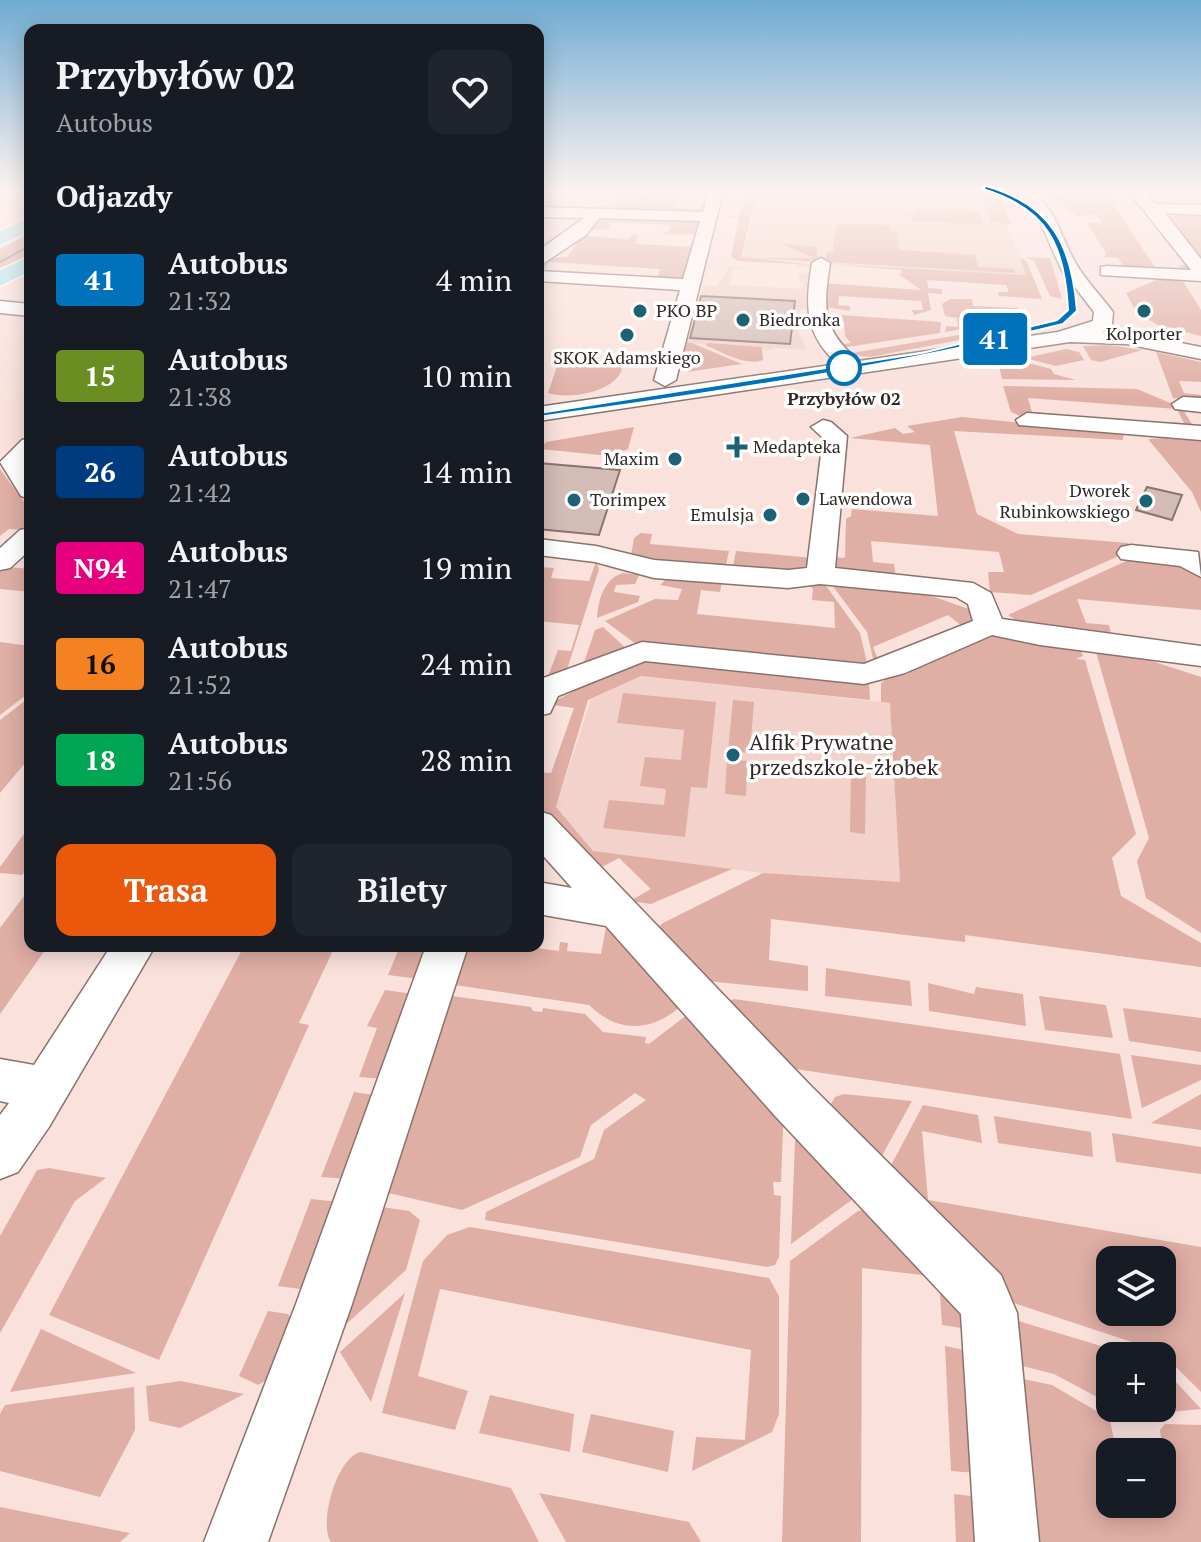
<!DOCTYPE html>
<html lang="pl">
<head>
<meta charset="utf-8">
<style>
	:root { --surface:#171b24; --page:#20242c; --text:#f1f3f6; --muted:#9ea1a6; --accent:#ea580c }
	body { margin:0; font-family:"PT Serif",serif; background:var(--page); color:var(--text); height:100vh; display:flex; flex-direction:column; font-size:30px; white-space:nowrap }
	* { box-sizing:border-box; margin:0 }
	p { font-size:26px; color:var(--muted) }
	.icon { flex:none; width:44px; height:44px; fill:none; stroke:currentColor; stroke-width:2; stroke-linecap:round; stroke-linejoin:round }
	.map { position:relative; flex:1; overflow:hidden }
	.drawer { position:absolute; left:24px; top:24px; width:520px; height:928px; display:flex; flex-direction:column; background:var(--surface); border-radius:16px; box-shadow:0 4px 20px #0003 }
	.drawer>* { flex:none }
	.badge { padding:0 16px; border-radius:6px; font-size:28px; line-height:52px }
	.controls { position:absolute; left:1096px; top:1246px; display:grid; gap:16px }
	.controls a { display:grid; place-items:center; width:80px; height:80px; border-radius:16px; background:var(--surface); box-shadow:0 4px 20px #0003; font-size:40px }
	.map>.badge { position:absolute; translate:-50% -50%; box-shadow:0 0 0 4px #fff }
	h2 { padding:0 32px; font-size:30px; line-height:72px }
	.round { display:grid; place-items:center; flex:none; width:84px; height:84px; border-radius:16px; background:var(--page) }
	.headline { display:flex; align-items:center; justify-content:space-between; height:136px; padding:0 32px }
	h1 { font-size:38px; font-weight:700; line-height:60px }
	.action { display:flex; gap:16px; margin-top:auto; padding:16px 32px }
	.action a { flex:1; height:92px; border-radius:16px; background:var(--accent); color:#fff; font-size:32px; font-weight:700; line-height:92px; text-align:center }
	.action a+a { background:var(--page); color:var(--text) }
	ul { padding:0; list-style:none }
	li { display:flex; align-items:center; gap:24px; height:96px; padding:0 32px }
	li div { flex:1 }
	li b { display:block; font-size:30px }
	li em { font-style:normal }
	li .badge { min-width:88px; font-weight:700; text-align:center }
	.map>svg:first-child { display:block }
	.built { fill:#f2d2cb }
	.green { fill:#dfaea4; fill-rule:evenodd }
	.building { fill:#d3bbb6; stroke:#8a7470; stroke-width:2 }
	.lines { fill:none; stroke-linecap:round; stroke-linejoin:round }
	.minor-casing { stroke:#89736e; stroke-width:3 }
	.major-casing { stroke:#fff; stroke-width:3 }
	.minor { fill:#fff; fill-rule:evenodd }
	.major { fill:#a2e3f7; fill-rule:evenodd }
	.tram { stroke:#887875; stroke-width:2 }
	.line { fill:#0072bc; stroke:#fff; stroke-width:2 }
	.poi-dot { fill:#1d6174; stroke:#fff; stroke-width:3 }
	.stop-dot { fill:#fff; stroke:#0072bc; stroke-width:4 }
	.labels { text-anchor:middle; stroke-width:7; stroke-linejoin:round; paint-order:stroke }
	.far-poi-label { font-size:18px; fill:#322927; stroke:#fff; text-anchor:start }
	.far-stop-label { font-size:18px; font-weight:bold; fill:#322927; stroke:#fff }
	.poi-label { font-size:22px; fill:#322927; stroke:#fff; text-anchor:start }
</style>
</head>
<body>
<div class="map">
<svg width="1201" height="1542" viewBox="0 0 1201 1542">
	<rect width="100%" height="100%" fill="#fae1dc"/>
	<path class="built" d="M758 188H957L998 201 1026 275 743 259Z
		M797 263 815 265 828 274 811 309H800L799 333 807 350 775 348 765 351V349L686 343 688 338 789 344 794 301 701 296 703 286H717L729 267 793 271 733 269 730 285 803 289 804 282H798L799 273 815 274V268L797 267Z
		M641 676 890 703 900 883 763 873 593 852 556 808 591 699Z"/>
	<path class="green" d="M627 188 650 189 637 196 642 198 656 188H677L674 208 704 209 703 214 613 210Z
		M748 188H758L741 257 815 265 737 261 731 256 739 218 720 215 739 216Z
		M908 188C939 188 976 183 1002 202L1011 224 991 222 982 197 909 194Z
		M1064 188H1130L1132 197 1146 204H1135L1127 192H1105L1156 269 1183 270 1179 265H1193L1197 272 1124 267 1118 258 1104 257 1106 253 1087 223H1102L1097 215 1077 216 1050 197 1066 195 1037 190Z
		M916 207 980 212 984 225 912 221 910 213H916Z
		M1172 212H1201V263L1164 217H1174Z
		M598 216 701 221 698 235 662 234 669 231 671 225 610 222 609 230 589 229Z
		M836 224 890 225V231L897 232 899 250 975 255 978 267 1015 269V273L756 258H814L780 243 817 247V258L826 259 827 252 833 251Z
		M30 233V255L0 271V249Z
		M633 234H638L636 244 693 247 690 255H681L691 256 684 281 644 280 645 276 657 277 660 269 549 262 544 270 556 271 554 274 538 273 546 259 567 257 577 244 565 242 585 236 628 239Z
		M1025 257 1050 258 1062 299 1050 296 1034 261Z
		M1020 258 1026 260 1042 299 999 296 998 292H1009L1006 285 927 280 928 288 942 289V294L928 293 931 310 914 315 912 310H923L921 301 839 296 838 305 850 306V311L826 307 823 283 921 290 900 275 902 270 825 264 1026 275Z
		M1161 278 1201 279V282L1183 281 1201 310V336L1158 325 1135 312 1154 313 1134 308 1126 293Z
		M950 299H972L973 306 1018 308 1026 318 945 332 946 326 958 327 957 318 945 316 942 304Z
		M841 315 941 322 940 333 840 348 837 345 851 343 845 336 844 321 828 320Z
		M1018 325 1028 327 870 357 846 354Z
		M686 343H692L742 364 686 372 679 369Z
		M708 343 762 347 763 360C746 367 722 352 705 345Z
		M1109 345 1143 350 1100 362 1091 360 1083 346Z
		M1066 349 1079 352 1084 360 1056 366 1025 358Z
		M1156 352 1201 362V382L1179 381 1184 393 1201 395V403L1173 398Z
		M1013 359 1051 369 1054 374 1076 380 1002 379 998 362Z
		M569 362 619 366 622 369C615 392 570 400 548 393L557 366Z
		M1003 386 1137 389 1182 408 1195 429 1169 427 1166 422 1184 423 1177 409 1028 398 1032 412 1061 414 1063 419 1020 416 1011 412Z
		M962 417 1124 433 1123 440 954 431 977 514 1018 534 1128 543 1130 551 1031 595 990 592 988 572H1004L999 552 871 541 873 562 894 564 896 578 837 570 833 557 845 558 846 519 851 516 852 509 938 516 930 445 850 438 895 428 903 434 915 432 907 426Z
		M634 427 628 449 610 456 540 449 546 442Z
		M1201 436V512L1192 492 1148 439Z
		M0 469 30 510V526L26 530 9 529 0 536Z
		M641 533 652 534 650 544 729 551 725 570 647 563 631 556 634 538Z
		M736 551 813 558 801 570 732 571Z
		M1135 557 1183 563 1201 576V610L1077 599 1086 623 1109 625 1112 639 1021 623 1008 615Z
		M596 562 599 569 565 676 549 674 558 650 571 651 579 625 538 621V567L554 568 551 578 589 581Z
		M9 567 30 569V592L0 589V570Z
		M623 573 639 575 635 584 616 585 614 592 640 596 638 602 597 618C598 601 604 578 623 573Z
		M670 575 722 581 720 592 701 590 697 614 835 628 834 602 812 600 813 589 808 583H824L860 633 867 663 636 644 605 621 655 599 678 600 682 589 660 585Z
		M832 585 912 589 977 612 972 621 962 626 948 615 873 647 879 662 874 663 867 632Z
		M603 627 627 649 583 665 595 630Z
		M986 635 1067 645 1081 651 1083 656 1076 659 1085 660 1136 834 1112 858 1121 896 1201 943V967L965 935V942L771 919 769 960 808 966V991L707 981 654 931 663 923 763 873 900 882 890 703 881 702V683L897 671 905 675 909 673 903 669Z
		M0 642 30 646V692L0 715Z
		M1096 652 1127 653 1201 677V933L1146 898 1137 861 1149 838Z
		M638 658 869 682 870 700 641 676 588 700 556 807 593 851 732 869 651 904 630 901 651 889 619 858 598 869 538 808V772L551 773 574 708 553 705 555 701Z
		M623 693 716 702 707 788 691 787 685 837 603 828 609 800 664 805 666 789 640 786 645 757 681 760 684 730 617 723Z
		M30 697V757L0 793V720Z
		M733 700 754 702 750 753 728 751Z
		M727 759 747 761 746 796 725 794Z
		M851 772 866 773 865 834 850 832Z
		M26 831H30V864L22 875 0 873V867Z
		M30 888V946H48L0 1014V928Z
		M607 922 682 1005C653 1032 618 1034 589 1005L455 985 464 946H520L559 951 560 942 568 943 567 951 601 954Z
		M244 946H335L299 1023 309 1025 159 1360 49 1315Z
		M400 946H432L419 979 388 975Z
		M826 968 910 981 912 1006 825 996Z
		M928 983 974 994 976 987 1023 994 1026 1026 929 1011Z
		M385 990 414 994 384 1079 359 1077 377 1028 367 1026Z
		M452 996 531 1007 533 1011 542 1012 543 1008 585 1014 603 1032 646 1037 645 1043 649 1044 688 1014 784 1106 781 1182H773L774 1195 781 1196 779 1257 775 1265 767 1267 485 1220 486 1212 594 1159 604 1130 646 1100 635 1093 591 1125 580 1157 462 1210 384 1192 448 997Z
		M1039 996 1106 1005 1113 1038 1045 1030Z
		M734 999 1120 1054 1132 1119 782 1067 728 1001Z
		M1123 1008 1201 1018V1052L1129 1041Z
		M1131 1055 1201 1065V1080L1142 1108Z
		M354 1092 379 1096 348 1179 321 1177Z
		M844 1094 912 1101 878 1163 830 1106 835 1097Z
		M1201 1094V1130L1151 1123Z
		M923 1105 978 1115 982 1143 922 1131 928 1200 1201 1247V1392L1174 1365 1147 1347 1002 1299 888 1171ZM1110 1260H1162V1312H1110Z
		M994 1116 1091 1132 1093 1157 998 1143Z
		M796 1117 864 1191 791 1244Z
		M1112 1133 1201 1147V1174L1116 1162Z
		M49 1168 106 1178 75 1201 0 1333V1236L37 1170Z
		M311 1199 339 1202 308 1290 278 1286Z
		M375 1206 409 1211 420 1220 406 1270 343 1327Z
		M869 1209 968 1299V1329L942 1325 939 1277 862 1268 861 1542H782L790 1261 858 1211Z
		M470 1227 769 1278 779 1296V1414L772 1432 692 1471 696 1437 745 1440 751 1350 440 1289 418 1376 468 1391 455 1430 382 1413 423 1261 447 1235Z
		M405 1293 371 1402 340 1352Z
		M268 1311 288 1314 297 1327 278 1373 258 1385 239 1376Z
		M1012 1319 1134 1356H1110V1404L1054 1374 1015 1364Z
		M41 1329 136 1373 10 1392Z
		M945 1346 969 1351 977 1473 951 1471Z
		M1162 1367 1201 1409 1148 1414 1119 1408H1162Z
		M1018 1378 1052 1385 1110 1419 1116 1452H1110V1504H1162V1465H1165L1160 1430 1165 1424 1201 1425V1542H1027Z
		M181 1381 244 1394 180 1428 149 1421 146 1386Z
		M134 1387 135 1430 100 1497 0 1471V1414L5 1405Z
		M490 1395 574 1414 570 1452 479 1433Z
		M591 1414 674 1431 668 1472 582 1452Z
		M361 1452 511 1488 539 1542H331C318 1524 337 1456 361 1452Z
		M539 1493 689 1522 701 1542H566Z
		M954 1494 980 1497 984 1542H956Z
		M0 1507 130 1533 120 1542H0Z"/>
	<path class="building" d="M701 296 795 301 790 344 690 338Z
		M538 463 620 470 599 535 538 529Z
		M1147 487 1182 495 1172 520 1136 510Z"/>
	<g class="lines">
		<defs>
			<path id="minor" d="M710 188H724L676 380 665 386 654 380 680 290 538 281V271L683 279 700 221 599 218 586 235 538 267 539 250 584 218 538 217V207L703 212Z
				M1001 188C1057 188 1054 229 1078 267 1088 283 1102 297 1113 312L1112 324 1103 332H1126L1201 347V359L1126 344 1070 342 538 421V407L838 364C804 335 805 303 812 263L821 258 830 263C823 309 822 330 859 361L1058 332 1093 321 1094 312 1061 269 1034 208Z
				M1126 188H1141L1156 204 1201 205V215L1165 213 1201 259V281L1101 275V267L1107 266 1191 270Z
				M0 301 30 304V316L0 313Z
				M1183 397 1201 398V412L1175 409 1172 404Z
				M1027 413 1201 426V440L1019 425 1016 420Z
				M823 420 831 422 847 436 835 568 973 583 991 593 1002 619 1201 646V666L1040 645 992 635 905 673 864 684 645 661 558 696 550 713 538 716V680L642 642 864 664 973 621 968 604 956 597 820 584 788 588 654 578 595 562 538 555V539L596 546 654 560 788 570 807 568 823 438 811 427Z
				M30 438V458L25 463 30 471V499L21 496 0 462 22 440Z
				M30 528V550L10 568 0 570V548L20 530Z
				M1131 545 1198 552 1201 577 1180 566 1121 559 1117 553 1121 547Z
				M538 811 551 815 810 1085 1001 1275 1017 1313 1039 1542H975L961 1314 776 1117 606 926 538 914V882L572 888 538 850Z
				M111 946H155L49 1127 18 1172 0 1179V1115L9 1103 0 1101V1059L34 1065Z
				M426 946H468L352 1304 268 1542H204L296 1304Z"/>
			<path id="major" d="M30 217V231L0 245V231Z
				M30 256V271L0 286V270Z"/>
		</defs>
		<use href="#minor" class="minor-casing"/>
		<use href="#major" class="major-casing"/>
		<use href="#minor" class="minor"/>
		<use href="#major" class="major"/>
		<path class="tram" d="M0 262 30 246"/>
	</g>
	<linearGradient id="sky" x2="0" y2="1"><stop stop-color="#70abd2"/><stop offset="0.47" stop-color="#fdf2ef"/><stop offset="1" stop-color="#fdf2ef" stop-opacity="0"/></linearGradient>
	<rect width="1201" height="404" fill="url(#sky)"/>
	<path class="line" d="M986 186C1052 205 1072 245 1077 311L1063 324C889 367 715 393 538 417L533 414 922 353 1057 320 1068 310C1065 246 1048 209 983 189Z"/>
	<g class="poi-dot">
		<circle cx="640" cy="311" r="8"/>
		<circle cx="1144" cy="311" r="8"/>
		<circle cx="743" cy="320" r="8"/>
		<circle cx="627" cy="335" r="8"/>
		<path d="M733 435h8v8h8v8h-8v8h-8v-8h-8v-8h8z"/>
		<circle cx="675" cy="459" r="8"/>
		<circle cx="803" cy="499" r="8"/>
		<circle cx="574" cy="500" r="8"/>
		<circle cx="1146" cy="501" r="8"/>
		<circle cx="770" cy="515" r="8"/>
		<circle cx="733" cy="755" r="8"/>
	</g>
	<circle class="stop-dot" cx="844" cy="368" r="16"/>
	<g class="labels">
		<g class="far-poi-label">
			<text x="656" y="317">PKO BP</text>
			<text x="759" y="326">Biedronka</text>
			<text x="1144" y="340" text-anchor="middle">Kolporter</text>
			<text x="627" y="364" text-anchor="middle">SKOK Adamskiego</text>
			<text x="753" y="453">Medapteka</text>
			<text x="659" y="465" text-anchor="end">Maxim</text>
			<text x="1130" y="497" text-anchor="end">Dworek<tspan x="1130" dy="21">Rubinkowskiego</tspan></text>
			<text x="819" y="505">Lawendowa</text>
			<text x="590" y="506">Torimpex</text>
			<text x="754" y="521" text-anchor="end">Emulsja</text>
		</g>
		<g class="far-stop-label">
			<text x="844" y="405">Przybyłów 02</text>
		</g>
		<g class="poi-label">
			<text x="749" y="750">Alfik Prywatne<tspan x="749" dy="25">przedszkole-żłobek</tspan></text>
		</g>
	</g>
</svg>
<div class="controls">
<a><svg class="icon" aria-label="layers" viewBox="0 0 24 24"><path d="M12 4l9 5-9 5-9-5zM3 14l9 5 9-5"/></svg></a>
<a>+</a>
<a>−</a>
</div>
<b class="badge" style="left:995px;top:339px;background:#0072bc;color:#fff">41</b>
<section class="drawer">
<div class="headline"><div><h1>Przybyłów 02</h1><p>Autobus</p></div><a class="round"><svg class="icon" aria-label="heart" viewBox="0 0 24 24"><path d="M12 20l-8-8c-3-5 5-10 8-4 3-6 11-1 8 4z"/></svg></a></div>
<h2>Odjazdy</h2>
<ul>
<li><span class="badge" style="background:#0072bc;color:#fff">41</span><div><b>Autobus</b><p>21:32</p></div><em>4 min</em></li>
<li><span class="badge" style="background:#6b8e23;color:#fff">15</span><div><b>Autobus</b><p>21:38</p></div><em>10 min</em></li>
<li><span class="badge" style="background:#003b80;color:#fff">26</span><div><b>Autobus</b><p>21:42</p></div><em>14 min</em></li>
<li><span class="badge" style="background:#e6007e;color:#fff">N94</span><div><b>Autobus</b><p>21:47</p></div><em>19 min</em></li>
<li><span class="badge" style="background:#f58220;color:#111">16</span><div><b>Autobus</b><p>21:52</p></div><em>24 min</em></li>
<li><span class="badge" style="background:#00a651;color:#fff">18</span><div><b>Autobus</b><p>21:56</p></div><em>28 min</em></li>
</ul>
<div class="action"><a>Trasa</a><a>Bilety</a></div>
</section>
</div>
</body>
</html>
